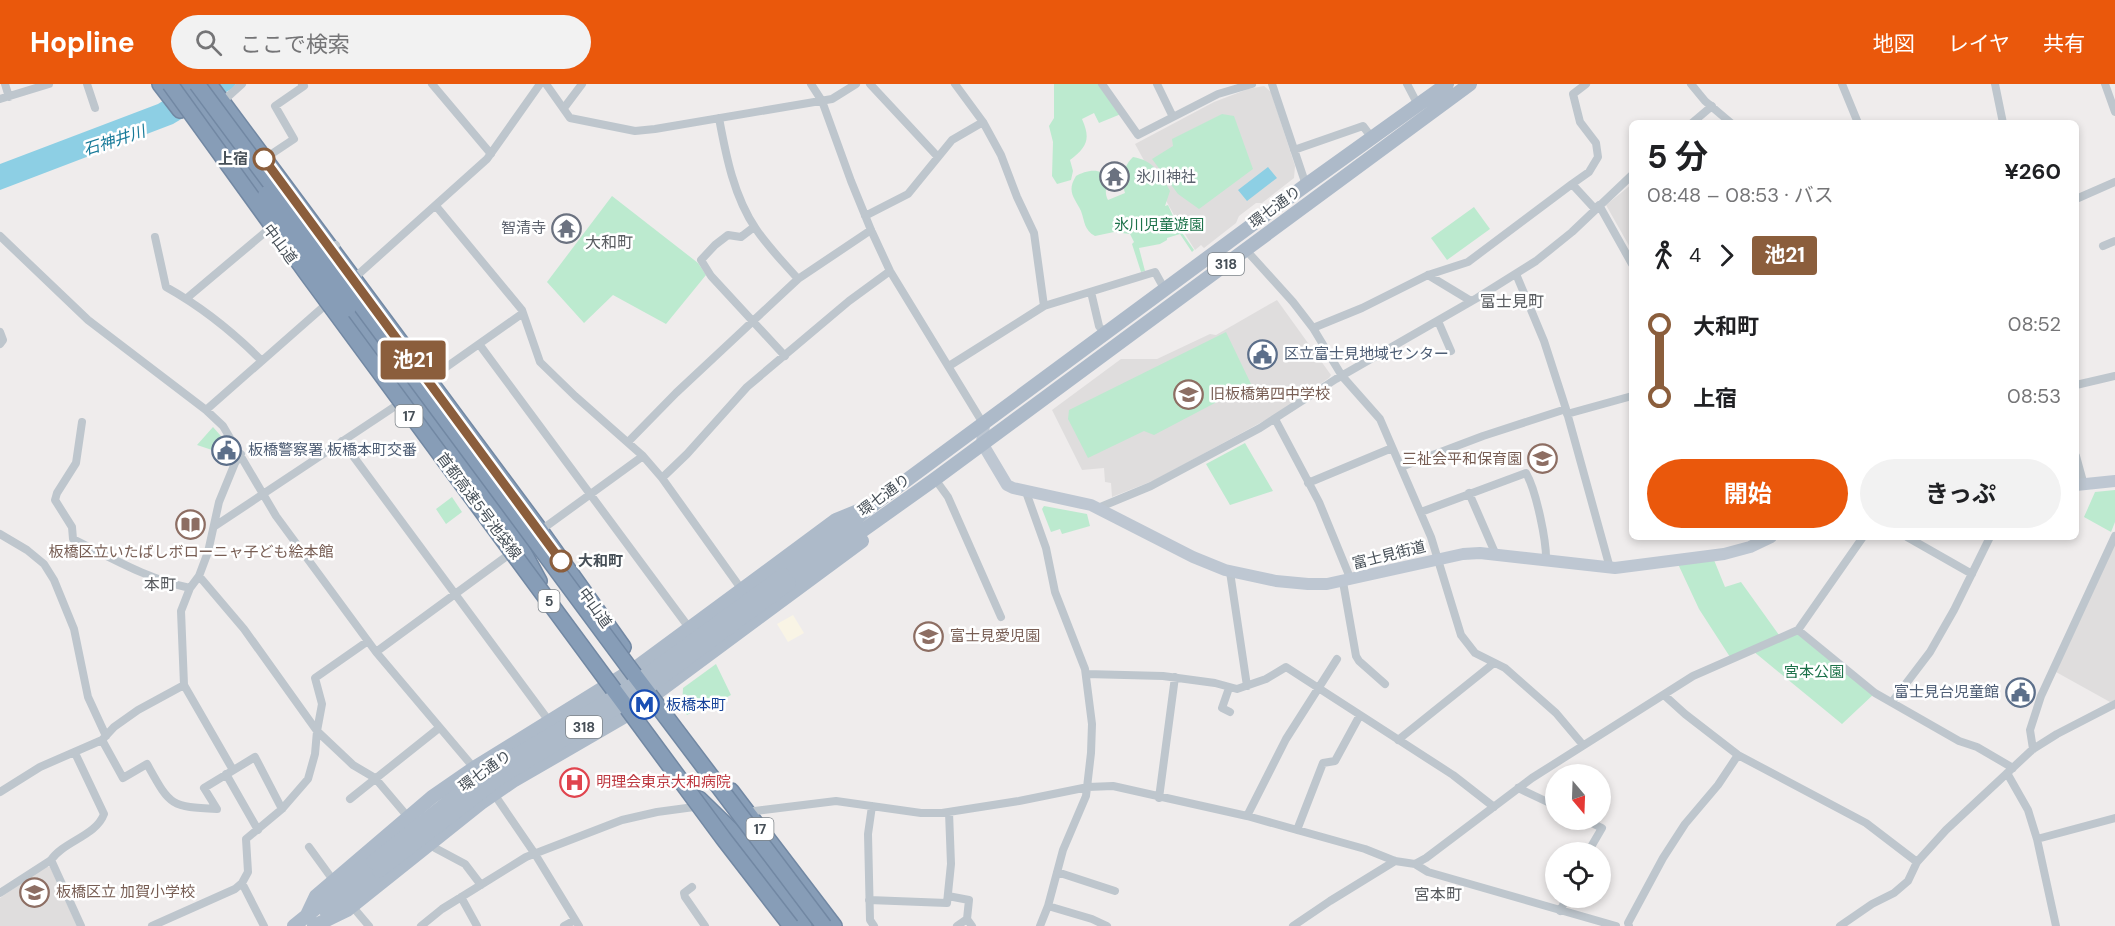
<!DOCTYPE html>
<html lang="ja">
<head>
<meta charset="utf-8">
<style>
	:root { --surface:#fff; --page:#f2f2f2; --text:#202124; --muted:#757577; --accent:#ea580c }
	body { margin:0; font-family:"DM Sans","Noto Sans JP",sans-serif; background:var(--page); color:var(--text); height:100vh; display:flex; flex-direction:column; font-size:22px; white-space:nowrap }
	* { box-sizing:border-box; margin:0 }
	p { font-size:20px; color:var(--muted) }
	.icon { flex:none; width:33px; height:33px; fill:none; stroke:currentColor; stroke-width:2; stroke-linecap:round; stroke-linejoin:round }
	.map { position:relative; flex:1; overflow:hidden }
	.panel { position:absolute; left:1629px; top:36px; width:450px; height:420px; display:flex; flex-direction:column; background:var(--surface); border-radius:9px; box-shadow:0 3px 9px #0003 }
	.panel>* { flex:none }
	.badge { padding:0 12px; border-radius:4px; font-size:21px; line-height:39px }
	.needle { width:39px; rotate:161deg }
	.fabs { position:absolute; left:1545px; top:680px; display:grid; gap:12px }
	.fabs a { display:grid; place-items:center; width:66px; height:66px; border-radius:50%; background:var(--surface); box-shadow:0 3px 9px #0003; font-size:30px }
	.map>.badge { position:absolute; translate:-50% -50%; box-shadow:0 0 0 3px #fff }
	.legs { display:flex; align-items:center; gap:9px; height:66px; padding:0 18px; font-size:20px }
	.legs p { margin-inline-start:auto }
	.summary { display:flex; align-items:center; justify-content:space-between; height:102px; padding:0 18px }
	h1 { font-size:33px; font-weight:700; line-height:45px }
	.cta { display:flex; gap:12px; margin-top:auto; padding:12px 18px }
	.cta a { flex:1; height:69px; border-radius:36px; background:var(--accent); color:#fff; font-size:24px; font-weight:700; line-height:69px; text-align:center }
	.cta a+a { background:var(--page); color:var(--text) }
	ul { padding:0 18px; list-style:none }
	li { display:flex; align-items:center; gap:21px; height:72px; font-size:22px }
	li i { display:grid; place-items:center; width:9px; height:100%; margin:0 8px; background:currentColor }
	li i::after { content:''; width:15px; height:15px; margin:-8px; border:4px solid; border-radius:50%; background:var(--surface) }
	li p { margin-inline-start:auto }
	li:first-child i { background:linear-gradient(#0000 50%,currentColor 0) }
	li:last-child i { background:linear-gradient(currentColor 50%,#0000 0) }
	header { display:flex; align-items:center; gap:36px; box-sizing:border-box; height:84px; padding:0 30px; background:var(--accent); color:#fff }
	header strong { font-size:28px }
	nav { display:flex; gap:33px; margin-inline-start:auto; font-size:21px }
	.search { width:420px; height:54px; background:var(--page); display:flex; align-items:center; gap:15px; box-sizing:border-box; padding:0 21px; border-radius:33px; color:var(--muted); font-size:22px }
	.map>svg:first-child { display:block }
	.commercial { fill:#f9f4e5 }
	.education { fill:#dfdddd }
	.green { fill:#bceacf }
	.water { fill:#8dcfe4 }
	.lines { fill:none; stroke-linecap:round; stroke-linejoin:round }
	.highway-casing { stroke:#7288a3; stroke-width:18 }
	.street { stroke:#bec6cd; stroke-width:8 }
	.secondary { stroke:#bec7d2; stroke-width:12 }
	.primary { stroke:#adbac9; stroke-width:14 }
	.highway { stroke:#879db7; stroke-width:15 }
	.highway-bridge-casing { stroke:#7288a3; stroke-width:18; stroke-linecap:butt }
	.street-bridge { stroke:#bec6cd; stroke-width:8 }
	.primary-bridge { stroke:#adbac9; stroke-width:14 }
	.highway-bridge { stroke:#879db7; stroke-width:15 }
	.line-1-casing { stroke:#fff; stroke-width:14 }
	.line-1 { stroke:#8b5e3c; stroke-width:9 }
	.stop-1-dot { fill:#fff; stroke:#8b5e3c; stroke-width:3 }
	.labels { text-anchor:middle; stroke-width:5; stroke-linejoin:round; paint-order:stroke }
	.shield { fill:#fff; stroke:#7e8489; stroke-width:1.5 }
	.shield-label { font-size:14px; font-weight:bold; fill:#464f57 }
	.stop-label { font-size:15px; font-weight:bold; fill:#464f57; stroke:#fff; text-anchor:end }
	.worship-label { font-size:15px; fill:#5b616d; stroke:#fff; text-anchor:start }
	.street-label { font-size:15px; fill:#464f57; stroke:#fff }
	.park-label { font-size:15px; fill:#1d724a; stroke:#fff }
	.service-label { font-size:15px; fill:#4e5e75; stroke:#fff; text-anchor:start }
	.education-label { font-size:15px; fill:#785e54; stroke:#fff; text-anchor:start }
	.transit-label { font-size:15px; fill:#164399; stroke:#fff; text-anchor:start }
	.health-label { font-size:15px; fill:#be3a42; stroke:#fff; text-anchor:start }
	.water-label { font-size:16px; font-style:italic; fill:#177a99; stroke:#fff }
	.neighbourhood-label { font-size:16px; fill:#595c60; stroke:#fff }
</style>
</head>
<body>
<header>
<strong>Hopline</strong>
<div class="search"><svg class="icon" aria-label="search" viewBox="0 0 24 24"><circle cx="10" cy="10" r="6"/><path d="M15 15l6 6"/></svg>ここで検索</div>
<nav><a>地図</a><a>レイヤ</a><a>共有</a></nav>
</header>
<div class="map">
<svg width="2115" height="842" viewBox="0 0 2115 842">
	<rect width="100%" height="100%" fill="#efecec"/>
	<path class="commercial" d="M793 531 804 549 788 558 777 540Z"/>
	<path class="education" d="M1264 2 1271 8 1295 82 1294 94 1262 119H1256L1239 132 1236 139 1204 164 1201 161 1195 166 1180 142 1135 60 1214 18 1248 5Z
		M1632 100V167L1606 121Z
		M1277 216 1331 291 1329 294 1273 332 1155 396 1112 413 1111 399 1105 398 1104 384 1082 386 1052 326 1121 275H1157L1210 250 1216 251Z
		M2115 460V616L2110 618 2056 588Z
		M45 783H50L77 842H0V814Z"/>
	<path class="green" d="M1054 0H1101L1121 30 1099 39 1094 29 1082 35C1091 55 1087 63 1070 76L1073 87 1071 96 1057 100 1052 92 1053 58 1049 42 1054 34Z
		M1222 30 1234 32 1253 85 1199 125 1178 110 1152 75 1173 62 1172 55Z
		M1133 73C1153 76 1161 90 1170 107L1165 122 1168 121 1178 143 1194 166 1192 168 1180 150 1167 154V156L1160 160 1139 164 1145 187 1141 188 1132 160 1134 158 1130 150 1114 148 1095 152C1084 146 1085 138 1081 127 1075 114 1066 108 1076 92 1085 87 1103 82 1106 96 1107 104 1104 109 1108 116L1125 109C1121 97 1123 82 1133 73Z
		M612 112 698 179 706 191 666 240 613 211 584 239 547 198Z
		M1474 123 1490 145 1447 176 1431 154Z
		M1226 248 1251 300 1154 351 1144 347 1088 374 1068 335 1069 326Z
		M213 343 227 359 218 368 197 361Z
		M1245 359 1273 407 1230 421 1206 380Z
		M2115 406V438L2111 448 2084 433 2095 408Z
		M452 413 462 428 446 440 436 425Z
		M1044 422 1087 430 1090 442 1062 450 1060 445 1051 448 1042 425Z
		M1714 476 1725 503 1741 498 1779 551 1730 573 1699 525 1678 480Z
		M1798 546 1875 609 1842 640 1753 567Z
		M716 580 731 611 703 626 701 623 687 631 682 624 683 604Z"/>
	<path class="water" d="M190 0H236L233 4 173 40 0 106V80L158 20Z
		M1268 83 1277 94 1247 117 1238 106Z"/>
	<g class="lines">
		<defs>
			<path id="highway" d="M160 0 180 26
				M187 0 276 119
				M209 0 540 446 623 563
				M348 225 496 421 512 447 539 497
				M731 707 834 842
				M699 715 735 750 804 842"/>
		</defs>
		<use href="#highway" class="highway-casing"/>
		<path class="street" d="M5 0 9 13
			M87 0 95 24
			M432 0 491 70
			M546 0 570 34 635 47 655 45 832 15 856 0
			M811 0 822 17 851 97 871 146 890 187 984 341
			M870 0 938 73
			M955 0 983 38 1001 71 1017 113 1034 149 1044 222
			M1102 0 1138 51 1218 10 1252 0
			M1157 0 1173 33
			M1272 0 1306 101
			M1407 0 1418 21
			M1691 0 1705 17 1731 39
			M1842 0 1858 39
			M1995 0 2003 39
			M2105 0 2115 28
			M0 15 49 0
			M222 18 242 0
			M564 24 582 0
			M719 34C726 72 734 113 756 145 768 163 784 179 798 195
			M1692 39 1712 22
			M1294 66 1363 42 1372 54
			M264 75 294 55 275 22 304 2 302 0
			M1572 100 1589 88 1598 73 1596 59 1580 38 1573 10 1586 0
			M2076 115 2115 98
			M1599 121 1632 180
			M436 122 522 226 540 278 575 312 643 372 662 394 742 506
			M865 132 908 110 952 56 983 38
			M754 143 741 153 728 151 715 161 701 176 711 192 785 272
			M0 152 88 236 206 326 223 342 276 432 376 568 474 684
			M155 153 166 203C202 223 233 248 262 277
			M2103 162 2115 157
			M1246 166 1293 218 1313 244 1342 292 1380 335 1431 453 1461 551 1475 569 1505 584 1556 629 1583 661
			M1516 190 1544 257 1566 325
			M1428 191 1471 217
			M352 196 487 75 540 0
			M1091 208 1099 242 1105 250
			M187 214 269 145
			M1438 237 1451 267
			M1313 244 1362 224 1428 191 1468 178 1572 100 1595 125
			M0 248 3 256 0 260
			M479 260 690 545
			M949 282 1044 222 1155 188 1165 206
			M428 296 523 229
			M2076 301 2115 292
			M206 326 330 217
			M1567 330 1632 312
			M1275 335 1319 418 1351 496
			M82 338 76 379 57 409 55 416 72 443 73 455C112 474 147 495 190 504
			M342 357 549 637
			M628 358 676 309 798 195 871 146
			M2076 372 2084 401
			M1401 383 1483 352 1566 325 1610 484
			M662 394 687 370 747 303 849 217 890 187
			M935 395 948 413 1001 533
			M1308 399 1392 364
			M1026 408 1046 464 1055 508 1085 585 1092 640 1091 669 1086 712 1063 766 1048 822 1040 842
			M1469 409 1496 471
			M1098 424 1151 402 1260 344 1336 295 1477 214 1536 177 1572 148 1632 91
			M1421 428 1526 389C1536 406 1547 458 1546 478
			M215 442 400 319
			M537 449 643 372
			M0 450 27 466 44 480 54 496 74 545 88 613 106 652
			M1907 453 1972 490
			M1230 488 1247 602
			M199 492 244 545 317 647 353 681 375 694 408 733
			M1343 498 1356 572 1359 577 1385 600
			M1798 546 1875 609 1959 657 1977 663 2013 684
			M376 568 515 466
			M1086 590 1163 592 1215 599 1237 605 1266 595 1286 583 1453 691 1494 723
			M1229 604 1222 624 1230 628
			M1664 611 1685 630 1738 671 1866 739 1917 778
			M1892 618 1930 568 1954 526 1990 453
			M102 656 123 694 147 680C170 721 169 723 217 725L204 704 255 673 282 725
			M1398 656 1494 579
			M2033 665 2030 646 2041 612 2115 452
			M233 686 184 601 181 527 190 504 199 492 208 468 219 418 235 379 241 370
			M2007 689 2028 726 2037 755 2056 842
			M226 690 258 746
			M1518 704 1556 722
			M0 708 40 683 102 656 114 643 138 626 184 601
			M494 710 535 770 579 842
			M1159 714 1175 593
			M350 715 439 644
			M872 722 868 750 870 836 874 842
			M747 728 836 717 921 729H942L1019 717 1088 703 1113 702 1247 732 1365 765 1395 777 1415 780 1428 788 1616 842
			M1247 732 1286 655 1337 575
			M1583 735 1602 744 1588 768
			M1297 746 1323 679 1335 677 1360 631
			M2037 755 2115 734
			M431 759 435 764 465 780 481 801
			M309 763 333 796
			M51 776 81 842
			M1415 780 1426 774 1532 694 1693 592 1798 546 1863 453
			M1057 788 1115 807
			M692 803 684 809 685 813 705 842
			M0 809 51 776C64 757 96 752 104 730L75 669
			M948 812 969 816 967 835 972 842
			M461 813 477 842
			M869 816 947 819 951 780 949 728
			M352 822 369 842
			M1048 822 1092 835 1107 842
			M1560 827 1567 813
			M152 842 235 805 242 799
			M264 842 242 799 248 788 246 755 282 725 308 695 315 670 317 647 322 620 315 594 368 557
			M421 842 442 825 526 773 622 736 657 728 694 723
			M564 842 575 836
			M957 842 967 835
			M1293 842 1330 817 1395 777
			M1629 842 1628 839 1663 774 1685 740 1718 701 1738 671
			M1840 842 1872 820 1894 809 1908 797 1917 778 1946 746 2033 665 2057 650 2115 620"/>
		<path class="secondary" d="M984 341 982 359 1007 401 1013 404 1091 421 1193 473 1225 486 1276 497 1308 500H1327L1463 470 1480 469 1615 484 1724 470 1750 463 1771 453
			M2076 401 2115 397"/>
		<path class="primary" d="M783 491 873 421 1306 101 1447 0
			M789 499 935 395 1470 0
			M327 830 379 787
			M307 831 316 812 432 713 474 684 637 583 836 436 858 427
			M294 842 373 778
			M314 842 347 826 481 719 513 697 627 631 862 457"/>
		<use href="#highway" class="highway"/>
		<defs>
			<path id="highway-bridge" d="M170 0 308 191 723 754 791 842
				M197 0 636 593 824 842
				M266 110 289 145 348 225"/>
		</defs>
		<use href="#highway-bridge" class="highway-bridge-casing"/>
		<path class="street-bridge" d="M322 171 336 161"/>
		<path class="primary-bridge" d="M373 778 482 691 623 608 783 491
			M379 787 501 693 636 612 789 499"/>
		<use href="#highway-bridge" class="highway-bridge"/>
	</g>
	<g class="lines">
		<defs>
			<path id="line-1" d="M264 75 561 477"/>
		</defs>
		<use href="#line-1" class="line-1-casing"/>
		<use href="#line-1" class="line-1"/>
	</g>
	<defs>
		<symbol id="temple-ring" viewBox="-11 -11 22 22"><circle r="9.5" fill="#fff" stroke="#6b7280" stroke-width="1.5"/><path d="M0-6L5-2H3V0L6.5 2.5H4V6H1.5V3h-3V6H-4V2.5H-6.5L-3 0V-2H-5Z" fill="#6b7280"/></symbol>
		<symbol id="civic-ring" viewBox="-11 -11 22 22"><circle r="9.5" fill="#fff" stroke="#5c6f8a" stroke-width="1.5"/><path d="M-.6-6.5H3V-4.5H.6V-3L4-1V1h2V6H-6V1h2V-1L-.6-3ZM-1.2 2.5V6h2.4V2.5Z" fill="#5c6f8a"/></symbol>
		<symbol id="school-ring" viewBox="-11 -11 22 22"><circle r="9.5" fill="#fff" stroke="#8d6e63" stroke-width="1.5"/><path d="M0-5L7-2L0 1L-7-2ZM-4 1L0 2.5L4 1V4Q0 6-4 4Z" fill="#8d6e63"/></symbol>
		<symbol id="library-ring" viewBox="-11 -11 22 22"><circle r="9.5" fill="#fff" stroke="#8d6e63" stroke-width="1.5"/><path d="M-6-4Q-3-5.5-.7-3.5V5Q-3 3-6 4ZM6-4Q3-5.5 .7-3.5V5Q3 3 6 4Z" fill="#8d6e63"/></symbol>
		<symbol id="metro-ring" viewBox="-11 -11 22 22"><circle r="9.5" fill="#fff" stroke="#1a4fb4" stroke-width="1.5"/><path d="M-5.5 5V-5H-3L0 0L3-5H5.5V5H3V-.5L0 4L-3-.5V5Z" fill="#1a4fb4"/></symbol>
		<symbol id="hospital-ring" viewBox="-11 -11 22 22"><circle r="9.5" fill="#fff" stroke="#e0444e" stroke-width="1.5"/><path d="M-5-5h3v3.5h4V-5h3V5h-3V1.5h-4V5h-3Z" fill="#e0444e"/></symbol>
	</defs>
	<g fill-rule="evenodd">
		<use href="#temple-ring" x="1098" y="76" width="33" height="33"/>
		<use href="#temple-ring" x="550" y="128" width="33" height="33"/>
		<use href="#civic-ring" x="1246" y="254" width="33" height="33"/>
		<use href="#school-ring" x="1172" y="294" width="33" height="33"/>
		<use href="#civic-ring" x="210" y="350" width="33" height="33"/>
		<use href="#school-ring" x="1526" y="358" width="33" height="33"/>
		<use href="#library-ring" x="174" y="424" width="33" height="33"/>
		<use href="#school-ring" x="912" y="536" width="33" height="33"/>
		<use href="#civic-ring" x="2004" y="592" width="33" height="33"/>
		<use href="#metro-ring" x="628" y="604" width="33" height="33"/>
		<use href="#hospital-ring" x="558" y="682" width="33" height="33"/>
		<use href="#school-ring" x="18" y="792" width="33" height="33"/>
	</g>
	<g class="stop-1-dot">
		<circle cx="264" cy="75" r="10"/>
		<circle cx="561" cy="477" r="10"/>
	</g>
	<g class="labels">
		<g class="shield">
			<rect x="1208" y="169" width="36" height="22" rx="4.5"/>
			<rect x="395.5" y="321" width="27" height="22" rx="4.5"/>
			<rect x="538.5" y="506" width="21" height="22" rx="4.5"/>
			<rect x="566" y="632" width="36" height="22" rx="4.5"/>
			<rect x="746.5" y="734" width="27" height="22" rx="4.5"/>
		</g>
		<g class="shield-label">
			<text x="1226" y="185">318</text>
			<text x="409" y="337">17</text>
			<text x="549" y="522">5</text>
			<text x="584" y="648">318</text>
			<text x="760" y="750">17</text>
		</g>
		<g class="stop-label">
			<text x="248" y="80">上宿</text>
			<text x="578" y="482" text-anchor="start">大和町</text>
		</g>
		<g class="worship-label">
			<text x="1136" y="98">氷川神社</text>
			<text x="546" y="149" text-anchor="end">智清寺</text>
		</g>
		<g class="street-label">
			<text transform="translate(1275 123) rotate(-36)" y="5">環七通り</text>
			<text transform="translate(280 160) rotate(53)" y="5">中山道</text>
			<text transform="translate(884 411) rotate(-36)" y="5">環七通り</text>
			<text transform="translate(479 422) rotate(53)" y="5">首都高速5号池袋線</text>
			<text transform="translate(1389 471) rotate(-14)" y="5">富士見街道</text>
			<text transform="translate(595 524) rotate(54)" y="5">中山道</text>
			<text transform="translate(485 687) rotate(-35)" y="5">環七通り</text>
		</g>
		<g class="park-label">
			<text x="1159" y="146">氷川児童遊園</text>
			<text x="1814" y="593">宮本公園</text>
		</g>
		<g class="service-label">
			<text x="1284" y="275">区立富士見地域センター</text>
			<text x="248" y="371">板橋警察署 板橋本町交番</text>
			<text x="1999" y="613" text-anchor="end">富士見台児童館</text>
		</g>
		<g class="education-label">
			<text x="1210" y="315">旧板橋第四中学校</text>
			<text x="1522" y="380" text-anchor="end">三祉会平和保育園</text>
			<text x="191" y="473" text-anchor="middle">板橋区立いたばしボローニャ子ども絵本館</text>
			<text x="950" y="557">富士見愛児園</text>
			<text x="56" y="813">板橋区立 加賀小学校</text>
		</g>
		<g class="transit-label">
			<text x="666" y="626">板橋本町</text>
		</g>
		<g class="health-label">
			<text x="596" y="703">明理会東京大和病院</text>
		</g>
		<g class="water-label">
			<text transform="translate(114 56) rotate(-18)" y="6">石神井川</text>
		</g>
		<g class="neighbourhood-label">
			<text x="609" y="164">大和町</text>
			<text x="1512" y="223">富士見町</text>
			<text x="160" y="506">本町</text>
			<text x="1438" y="816">宮本町</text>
		</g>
	</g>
</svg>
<div class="fabs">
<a><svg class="needle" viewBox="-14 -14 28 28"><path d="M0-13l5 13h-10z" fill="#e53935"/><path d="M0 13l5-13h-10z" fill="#757577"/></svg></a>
<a><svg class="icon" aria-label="locate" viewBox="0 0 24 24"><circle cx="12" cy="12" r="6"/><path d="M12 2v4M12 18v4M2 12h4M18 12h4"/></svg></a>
</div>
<b class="badge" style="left:413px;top:276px;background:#8b5e3c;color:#fff">池21</b>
<section class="panel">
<div class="summary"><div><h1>5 分</h1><p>08:48 – 08:53 · バス</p></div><b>¥260</b></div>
<div class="legs"><svg class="icon" aria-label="walk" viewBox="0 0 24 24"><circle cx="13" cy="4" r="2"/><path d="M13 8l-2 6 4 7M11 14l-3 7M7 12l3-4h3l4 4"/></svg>4<svg class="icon" aria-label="forward" viewBox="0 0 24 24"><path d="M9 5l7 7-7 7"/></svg><b class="badge" style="background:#8b5e3c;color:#fff">池21</b></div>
<ul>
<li><i style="color:#8b5e3c"></i><b>大和町</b><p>08:52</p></li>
<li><i style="color:#8b5e3c"></i><b>上宿</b><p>08:53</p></li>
</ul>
<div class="cta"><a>開始</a><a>きっぷ</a></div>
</section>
</div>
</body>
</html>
